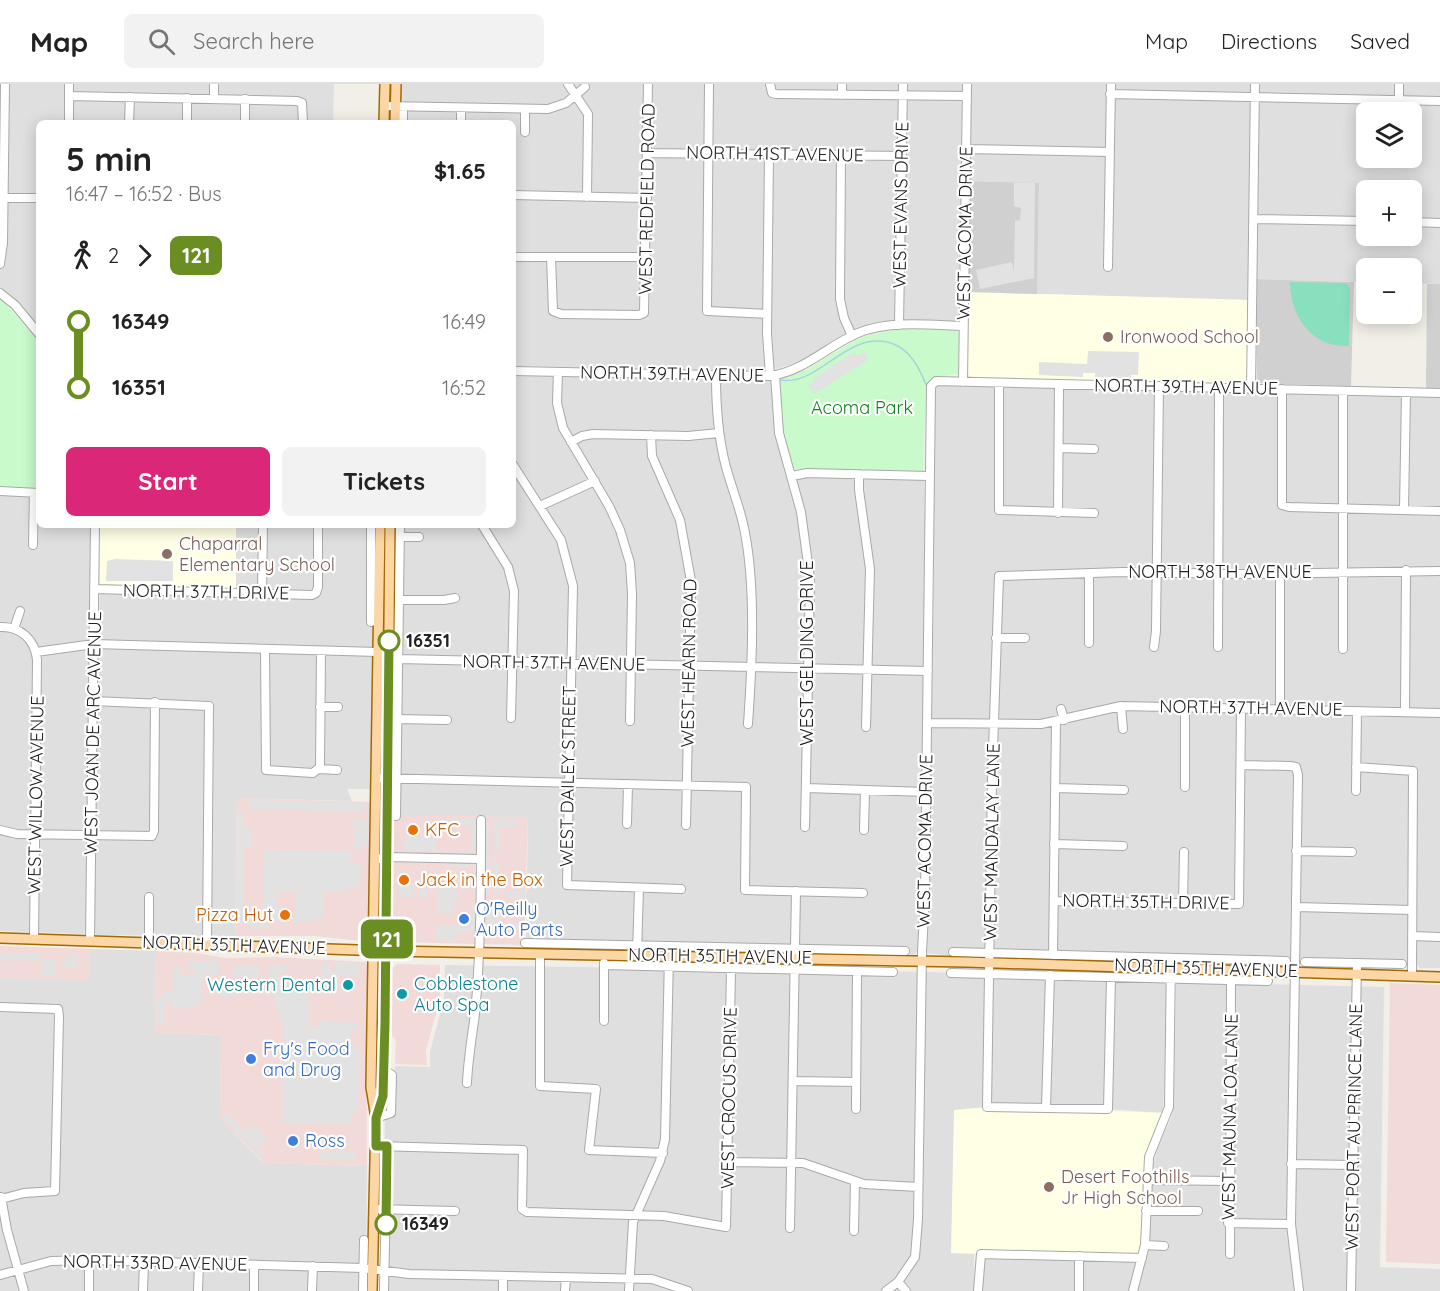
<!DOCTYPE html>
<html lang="en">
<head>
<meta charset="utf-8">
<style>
	:root { --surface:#fff; --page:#f2f2f2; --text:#222; --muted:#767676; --line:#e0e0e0; --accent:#db2777 }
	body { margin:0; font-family:Quicksand,sans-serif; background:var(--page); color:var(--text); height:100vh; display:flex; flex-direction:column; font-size:22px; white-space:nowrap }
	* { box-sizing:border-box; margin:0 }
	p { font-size:20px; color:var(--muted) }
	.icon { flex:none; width:33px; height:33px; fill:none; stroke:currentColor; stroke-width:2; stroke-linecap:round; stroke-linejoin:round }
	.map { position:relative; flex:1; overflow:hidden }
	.panel { position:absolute; left:36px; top:36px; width:480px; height:408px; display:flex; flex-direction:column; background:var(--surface); border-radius:9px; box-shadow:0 3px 15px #0003 }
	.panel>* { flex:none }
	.badge { padding:0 12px; border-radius:9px; font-size:21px; line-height:39px }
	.fabs { position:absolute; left:1356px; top:18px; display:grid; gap:12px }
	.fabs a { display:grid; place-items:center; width:66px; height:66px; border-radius:9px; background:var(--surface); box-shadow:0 3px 15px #0003; font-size:30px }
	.map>.badge { position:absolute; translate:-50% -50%; box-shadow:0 0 0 3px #fff }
	.legs { display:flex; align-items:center; gap:9px; height:66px; padding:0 30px; font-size:20px }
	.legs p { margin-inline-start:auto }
	.overview { display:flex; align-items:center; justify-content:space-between; height:102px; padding:0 30px }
	h1 { font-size:33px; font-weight:800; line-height:45px }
	.action { display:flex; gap:12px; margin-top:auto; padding:12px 30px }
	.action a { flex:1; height:69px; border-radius:9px; background:var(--accent); color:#fff; font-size:24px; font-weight:800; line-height:69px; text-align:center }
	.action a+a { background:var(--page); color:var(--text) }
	ul { padding:0 30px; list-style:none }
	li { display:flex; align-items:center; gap:21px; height:66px; font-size:22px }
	li i { display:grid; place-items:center; width:9px; height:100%; margin:0 8px; background:currentColor }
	li i::after { content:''; width:15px; height:15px; margin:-8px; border:4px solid; border-radius:50%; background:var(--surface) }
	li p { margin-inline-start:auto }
	li:first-child i { background:linear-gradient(#0000 50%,currentColor 0) }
	li:last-child i { background:linear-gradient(currentColor 50%,#0000 0) }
	header { display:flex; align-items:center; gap:36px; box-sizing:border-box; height:84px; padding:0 30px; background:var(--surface); border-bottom:2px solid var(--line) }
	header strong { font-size:28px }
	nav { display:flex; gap:33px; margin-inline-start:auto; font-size:21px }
	.search { width:420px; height:54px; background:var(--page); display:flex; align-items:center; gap:15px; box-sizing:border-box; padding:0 21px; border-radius:9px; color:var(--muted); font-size:22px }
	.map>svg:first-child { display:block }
	.residential { fill:#e0dfdf; fill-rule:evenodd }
	.commercial { fill:#f2dad9 }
	.education { fill:#ffffe5 }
	.religious { fill:#d0d0d0 }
	.park { fill:#c8facc }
	.pitch { fill:#88e0be }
	.parking { fill:#e2e2e2 }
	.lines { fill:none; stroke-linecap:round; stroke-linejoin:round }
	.stream { stroke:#aad3df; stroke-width:1.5 }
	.minor-casing { stroke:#a9a9a9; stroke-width:10 }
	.major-casing { stroke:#a06b00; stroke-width:12 }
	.minor { stroke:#fff; stroke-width:8 }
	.major { stroke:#fcd6a4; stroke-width:9 }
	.line-1-casing { stroke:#fff; stroke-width:14 }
	.line-1 { stroke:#6b8e23; stroke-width:9 }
	.education-dot { fill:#8d6e63; stroke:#fff; stroke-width:2 }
	.stop-1-dot { fill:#fff; stroke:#6b8e23; stroke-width:3 }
	.food-dot { fill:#e8710a; stroke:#fff; stroke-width:2 }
	.shop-dot { fill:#3f7fe0; stroke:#fff; stroke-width:2 }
	.culture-dot { fill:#0f9aa8; stroke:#fff; stroke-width:2 }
	.labels { text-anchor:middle; stroke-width:4.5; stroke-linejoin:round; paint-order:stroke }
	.street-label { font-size:18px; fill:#222; stroke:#fff }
	.education-label { font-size:18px; fill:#785e54; stroke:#fff; text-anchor:start }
	.park-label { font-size:18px; fill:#0c8416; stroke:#fff }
	.stop-label { font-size:18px; font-weight:bold; fill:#222; stroke:#fff; text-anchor:start }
	.food-label { font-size:18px; fill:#c56008; stroke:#fff; text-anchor:start }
	.shop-label { font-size:18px; fill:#366cbe; stroke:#fff; text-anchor:start }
	.culture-label { font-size:18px; fill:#0d838f; stroke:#fff; text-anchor:start }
</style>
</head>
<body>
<header>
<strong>Map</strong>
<div class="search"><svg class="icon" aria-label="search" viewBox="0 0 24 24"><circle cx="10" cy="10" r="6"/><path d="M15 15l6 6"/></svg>Search here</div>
<nav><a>Map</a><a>Directions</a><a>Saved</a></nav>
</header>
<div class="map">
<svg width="1440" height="1207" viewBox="0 0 1440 1207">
	<rect width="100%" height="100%" fill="#f2efe9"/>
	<path class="residential" d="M0 0H334L333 39H39V243L11 211 0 203Z
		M400 0H962L959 235 956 238 895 236 871 240 841 253 798 279 767 287 513 282V39H406V19L400 15Z
		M971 0H1440V200L1412 199V184H1366V198L1256 195V216L1037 210 1039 99 969 97ZM1366 28H1412V74H1366ZM1366 106H1412V152H1366Z
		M513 291 769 296 772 299 777 352 789 395 800 393 924 396 926 501 920 833 918 866 915 870 526 856 528 734 398 732 401 441H513Z
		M937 301 1440 313V884H1420L1415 878 952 866 951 872 927 869 934 496V304Z
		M0 410 39 412V441H91L87 846 83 850 0 847Z
		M236 441H369L375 540 372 705H347L352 717 237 714 235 852 96 851 94 845 100 509 236 511Z
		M90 865 156 867 155 949 221 951 220 1034 263 1079 367 1082 366 1207H0V894H89Z
		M445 881 928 888 1165 896 1168 899 1163 1029 1108 1025 951 1169 974 1170V1207H381L385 1036 394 1029 395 982 430 983V968L444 914Z
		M1182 898 1384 903 1380 1183 1440 1185V1207H982V1174L1137 1177V1203L1149 1166 1150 1089 1160 1058 1172 1032 1174 1018 1176 899Z"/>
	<path class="commercial" d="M237 714 371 718 369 854 361 857 315 852H235Z
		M415 731 477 732 476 769 471 772 391 769 392 732Z
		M485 733H528L524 861 483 860Z
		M392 778 475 780V860L399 858 392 855Z
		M0 862 90 865 89 894 88 897 0 894Z
		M156 867 196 869 225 874 275 873 366 878 370 884 366 918 367 1082 264 1079 220 1034 221 951 155 949Z
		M397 880 440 881V914L426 967 427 981 395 980 396 957 390 949 391 886Z
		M1390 899 1440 901V1180L1386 1178Z"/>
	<path class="education" d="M968 208 1248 216 1247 296 1244 300 970 293 967 289Z
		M99 441H236V505L100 500Z
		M987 1023 1168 1029 1151 1066 1142 1174 951 1169 954 1026Z"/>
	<path class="religious" d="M969 97 1039 99 1037 210 968 208Z
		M1256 195 1354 198 1351 302 1257 299Z
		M1427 200H1440V305H1426Z"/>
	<path class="park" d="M0 214 39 256V405L0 403Z
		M899 245 955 246 959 250 958 290 936 293 926 301 923 387 793 385 783 347 779 295 808 285 860 253Z"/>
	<path class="pitch" d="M1290 198 1346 199 1350 204 1349 262C1311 264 1290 231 1290 198Z"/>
	<path class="parking" d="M1014 99H1035L1034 194 980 205 976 186 1012 178 1014 189 1015 137 1020 136 1021 124 1014 122Z
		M1088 267 1139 268 1138 291H1131V294L1095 293V289H1083V293L1039 291V278L1087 280Z
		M854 268 857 272 864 268 868 276 814 310 808 302 814 298 812 295Z
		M115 475 173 477V497H106L107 477Z
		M250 716 365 719V728L250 725Z
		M237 727H244V743L252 744V764H243V840H236Z
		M353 735 368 737V762L361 761V765H353Z
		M449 736H481V739H490L489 809H480V800H472V788H480L481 765H472V742H449Z
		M494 736 518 737V743L500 744V766L496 767V780H500L499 810H493Z
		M405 752 434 753 437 767H403Z
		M264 766 349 767 355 776 348 775V779L361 780 360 804H348V807H324L323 835 301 838 294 839 297 807H277V838H269L268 844 250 845V838H263Z
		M449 767H472L469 784H450Z
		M420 785H427V813H420Z
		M399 800H412L414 814 398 813Z
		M442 800 452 801 458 811V818L453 819V829H437V804H442Z
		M506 807 527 808V814H506Z
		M472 821H480L479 848H457L456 858 436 857V841H471Z
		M493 823 499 824V839H523V846L507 847V854H489L486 827H492Z
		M0 869 41 870 40 877 0 876Z
		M71 869H78L77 884H64V874H71Z
		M42 875H55V892L41 891Z
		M187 878H219V892L201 891V920H196V924H172L171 917H165L164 942H157L158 914H162L163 908H174V881H181V891H195V885H187Z
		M337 878 359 879 358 893 336 892 335 903 321 907 322 880H330V885H336Z
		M233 881H260L258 894H233Z
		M270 881H287V887L281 889V903L289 902V895L312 896V902L302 903 310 917V944H321L318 937 357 939V945H351L350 958 355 966H359L358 1029 351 1030V1040L281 1039 283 945 269 900Z
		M221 903H234V912L220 915Z
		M227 1029 245 1049 249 1043H260L263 1052H266V1059L258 1064 266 1074 264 1077 222 1033Z
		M320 1067 356 1068V1075H320Z"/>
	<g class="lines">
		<path class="stream" d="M779 296C819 303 844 249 887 258 908 262 919 282 926 301"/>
		<defs>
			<path id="minor" d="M568 0 588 30 587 113
				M709 0 707 227 767 230
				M770 0 772 9 776 10 967 12
				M1110 10 1440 17
				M842 11V0
				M69 12 297 17 302 19 303 39
				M214 15V0
				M1399 16V0
				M384 22 548 25 566 19 585 3
				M69 39V0
				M129 39 130 13
				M187 39V14
				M245 39V15
				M403 39V23
				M461 39V24
				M525 48V25
				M966 65 1110 68
				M647 69 902 72
				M769 70 767 249 770 292
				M841 71 840 215 844 234 852 252
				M513 111 647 114
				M4 114H39
				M1254 135 1366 137
				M1412 138 1440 139
				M513 173H646
				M551 173 553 227 561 230 639 231 644 229 648 0
				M0 180 3 159 5 0
				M1108 183 1111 0
				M0 209 15 221 39 250
				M899 241 903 0
				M513 287 770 292C805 287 827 262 858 249 890 236 929 241 963 242
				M558 288 557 319 563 344 609 422 620 446 630 479 632 510 630 637
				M775 291 779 349 801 428 810 495 805 743
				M716 292C716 322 718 353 726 383 732 405 741 426 745 449 756 506 752 582 748 640
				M963 298 967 0
				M999 299V426L1094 429
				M1251 305 1255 0
				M1282 305V421L1289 423 1440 427
				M651 351 652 372 680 436 691 497 686 741
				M571 358 582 352 593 350 688 352 719 349
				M1059 364 1094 365
				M513 381 561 456 573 502 567 801 681 805
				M859 390V406L870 485 866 643
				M792 392 807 389 929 392
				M0 407 39 409
				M540 422 595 397
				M1404 426 1406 308
				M1058 429 1059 300
				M482 441 508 483 514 507 511 634
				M400 453H419
				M33 461 34 409
				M95 505 312 511 316 509 318 503V441
				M262 509 263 441
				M399 516H444L455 514
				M371 538V441
				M0 543C21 542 35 556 37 576L34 855
				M14 545 20 527
				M996 554H1025
				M1089 559V490
				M1154 563 1156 547 1159 302
				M1218 563 1219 304
				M265 565 266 686 313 689 320 683 321 567
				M1343 565V307
				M36 568 94 560 378 568 389 575H398L928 587
				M93 617 209 622 207 860
				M1121 622 1123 645
				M320 623H338
				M1061 625 1064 636
				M1280 625V490
				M1405 628 1406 486
				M397 635 447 636
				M927 639 1041 640 1121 622 1440 629
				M1241 681 1290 682 1296 683 1298 691 1291 1140 1299 1207
				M1356 683 1413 687 1412 892
				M319 685 337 686
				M376 694 746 703 745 806 863 809
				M1185 703V623
				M806 704 926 708
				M1055 704 1124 706
				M1356 707 1357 627
				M396 732 400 441
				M627 740 628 700
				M0 746 17 750 152 752 154 747 155 618
				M864 746 865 706
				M1054 760 1123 762
				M1296 767 1352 768
				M375 776 387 773 480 775
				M1054 817 1239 820 1241 624
				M1183 820 1184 768
				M1296 823 1412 826
				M1412 852 1440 853
				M90 856 95 441
				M149 858V813
				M525 859 905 867
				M953 868 1286 877
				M540 870V1002L596 1005 589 1066 663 1069
				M637 870 639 804
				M1053 871 1056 638
				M1305 878 1402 880
				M604 881 893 888
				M951 889 1268 897
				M1111 893 1108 1025 987 1023 992 695 999 492 1122 488 1248 490 1440 487
				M0 923 58 925 59 932 55 1107 24 1109 1 1115
				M604 937V879
				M793 997 856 998
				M467 999C468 975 472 953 475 930 481 866 481 800 481 736
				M1046 1024 1050 891
				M856 1025 857 888
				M376 1034 391 1029 392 991 384 986
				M376 1062 523 1066 522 1125 527 1128 664 1132 726 1143 731 885
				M728 1078 803 1079 864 1100 918 1103
				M1291 1080 1353 1081
				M1146 1096 1229 1097
				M1 1113 7 1146 24 1207
				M374 1125 455 1127
				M1146 1127H1198
				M1228 1139 1291 1140
				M790 1144 796 807
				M854 1147 855 1097
				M1145 1161 1164 1162
				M1230 1170 1231 896
				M0 1191 51 1177 89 1176 363 1184 409 1190 652 1195 688 1207
				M312 1206 313 1182
				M89 1207V1176
				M143 1207 144 1178
				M198 1207 199 1179
				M254 1207V1181
				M363 1207 364 1156
				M384 1207 387 1062
				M503 1207V1192
				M565 1207 566 1194
				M629 1207 633 1138 660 1077 665 1055 669 871
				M886 1207 898 1198
				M906 1207 898 1198 915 1173 918 1135 922 868 925 811 931 302 936 297 1440 309
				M978 1207 981 1170 1142 1174
				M1079 1207V1172
				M1133 1207 1145 1161 1149 1073 1169 1023 1171 874
				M1351 1207 1357 879"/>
			<path id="major" d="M384 39 385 0
				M395 39 396 0
				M0 854 387 867 966 878 1440 893
				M377 1031 383 1012 385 939 390 441
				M372 1207 376 1034 371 1003 380 441"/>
		</defs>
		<use href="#minor" class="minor-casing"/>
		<use href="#major" class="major-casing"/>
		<use href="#minor" class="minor"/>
		<use href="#major" class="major"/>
	</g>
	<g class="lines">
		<defs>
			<path id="line-1" d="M386 1140 387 1062H376V1034L383 1012 385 939 389 557"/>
		</defs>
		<use href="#line-1" class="line-1-casing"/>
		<use href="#line-1" class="line-1"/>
	</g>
	<g class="education-dot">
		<circle cx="1108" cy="253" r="6"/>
		<circle cx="167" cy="470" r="6"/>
		<circle cx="1049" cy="1103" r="6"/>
	</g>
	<g class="stop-1-dot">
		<circle cx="389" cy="557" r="10"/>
		<circle cx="386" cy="1140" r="10"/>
	</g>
	<g class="food-dot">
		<circle cx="413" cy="746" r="6"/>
		<circle cx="404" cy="796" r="6"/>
		<circle cx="285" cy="831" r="6"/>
	</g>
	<g class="shop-dot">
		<circle cx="464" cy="835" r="6"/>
		<circle cx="251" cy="975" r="6"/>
		<circle cx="293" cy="1057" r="6"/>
	</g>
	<g class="culture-dot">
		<circle cx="348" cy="901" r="6"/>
		<circle cx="402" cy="910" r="6"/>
	</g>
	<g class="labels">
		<g class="street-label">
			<text transform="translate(775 70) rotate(1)" y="6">NORTH 41ST AVENUE</text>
			<text transform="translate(647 115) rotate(-89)" y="6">WEST REDFIELD ROAD</text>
			<text transform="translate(901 121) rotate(-89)" y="6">WEST EVANS DRIVE</text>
			<text transform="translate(965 149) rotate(-89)" y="6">WEST ACOMA DRIVE</text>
			<text transform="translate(672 290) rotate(1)" y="6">NORTH 39TH AVENUE</text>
			<text transform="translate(1186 303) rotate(1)" y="6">NORTH 39TH AVENUE</text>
			<text x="1220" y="494">NORTH 38TH AVENUE</text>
			<text transform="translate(206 508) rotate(1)" y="6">NORTH 37TH DRIVE</text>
			<text transform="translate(807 569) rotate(-90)" y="6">WEST GELDING DRIVE</text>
			<text transform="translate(554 579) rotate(1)" y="6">NORTH 37TH AVENUE</text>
			<text transform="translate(689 579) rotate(-89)" y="6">WEST HEARN ROAD</text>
			<text transform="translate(1251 624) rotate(1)" y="6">NORTH 37TH AVENUE</text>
			<text transform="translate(93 649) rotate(-89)" y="6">WEST JOAN DE ARC AVENUE</text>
			<text transform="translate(568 692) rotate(-89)" y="6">WEST DAILEY STREET</text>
			<text transform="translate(36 711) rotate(-89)" y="6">WEST WILLOW AVENUE</text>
			<text transform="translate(925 757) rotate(-89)" y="6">WEST ACOMA DRIVE</text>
			<text transform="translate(992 758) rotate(-89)" y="6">WEST MANDALAY LANE</text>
			<text transform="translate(1146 818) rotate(1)" y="6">NORTH 35TH DRIVE</text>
			<text transform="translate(234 861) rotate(2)" y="6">NORTH 35TH AVENUE</text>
			<text transform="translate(720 872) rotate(1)" y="6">NORTH 35TH AVENUE</text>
			<text transform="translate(1206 884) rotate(2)" y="6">NORTH 35TH AVENUE</text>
			<text transform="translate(729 1014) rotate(-89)" y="6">WEST CROCUS DRIVE</text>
			<text transform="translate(1230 1033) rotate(-89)" y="6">WEST MAUNA LOA LANE</text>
			<text transform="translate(1354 1043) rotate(-89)" y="6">WEST PORT AU PRINCE LANE</text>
			<text transform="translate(155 1179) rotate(1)" y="6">NORTH 33RD AVENUE</text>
		</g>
		<g class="education-label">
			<text x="1120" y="259">Ironwood School</text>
			<text x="179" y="466">Chaparral<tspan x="179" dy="21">Elementary School</tspan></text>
			<text x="1061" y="1099">Desert Foothills<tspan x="1061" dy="21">Jr High School</tspan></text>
		</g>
		<g class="park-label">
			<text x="862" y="330">Acoma Park</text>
		</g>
		<g class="stop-label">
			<text x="406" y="563">16351</text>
			<text x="402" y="1146">16349</text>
		</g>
		<g class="food-label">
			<text x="425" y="752">KFC</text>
			<text x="416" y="802">Jack in the Box</text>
			<text x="273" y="837" text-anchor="end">Pizza Hut</text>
		</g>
		<g class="shop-label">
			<text x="476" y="831">O'Reilly<tspan x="476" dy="21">Auto Parts</tspan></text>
			<text x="263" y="971">Fry's Food<tspan x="263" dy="21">and Drug</tspan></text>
			<text x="305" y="1063">Ross</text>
		</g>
		<g class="culture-label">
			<text x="414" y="906">Cobblestone<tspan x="414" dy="21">Auto Spa</tspan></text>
			<text x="336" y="907" text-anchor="end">Western Dental</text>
		</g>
	</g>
</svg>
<div class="fabs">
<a><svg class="icon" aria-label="layers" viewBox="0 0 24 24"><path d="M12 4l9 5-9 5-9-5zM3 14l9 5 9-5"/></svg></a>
<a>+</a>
<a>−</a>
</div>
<b class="badge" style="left:387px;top:855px;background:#6b8e23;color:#fff">121</b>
<section class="panel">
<div class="overview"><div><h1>5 min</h1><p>16:47 – 16:52 · Bus</p></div><b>$1.65</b></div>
<div class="legs"><svg class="icon" aria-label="walk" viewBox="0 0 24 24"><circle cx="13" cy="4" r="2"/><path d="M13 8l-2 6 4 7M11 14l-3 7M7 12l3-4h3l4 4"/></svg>2<svg class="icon" aria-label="forward" viewBox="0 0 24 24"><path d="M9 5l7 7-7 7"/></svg><b class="badge" style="background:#6b8e23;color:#fff">121</b></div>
<ul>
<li><i style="color:#6b8e23"></i><b>16349</b><p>16:49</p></li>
<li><i style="color:#6b8e23"></i><b>16351</b><p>16:52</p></li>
</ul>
<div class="action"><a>Start</a><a>Tickets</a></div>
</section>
</div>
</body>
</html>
